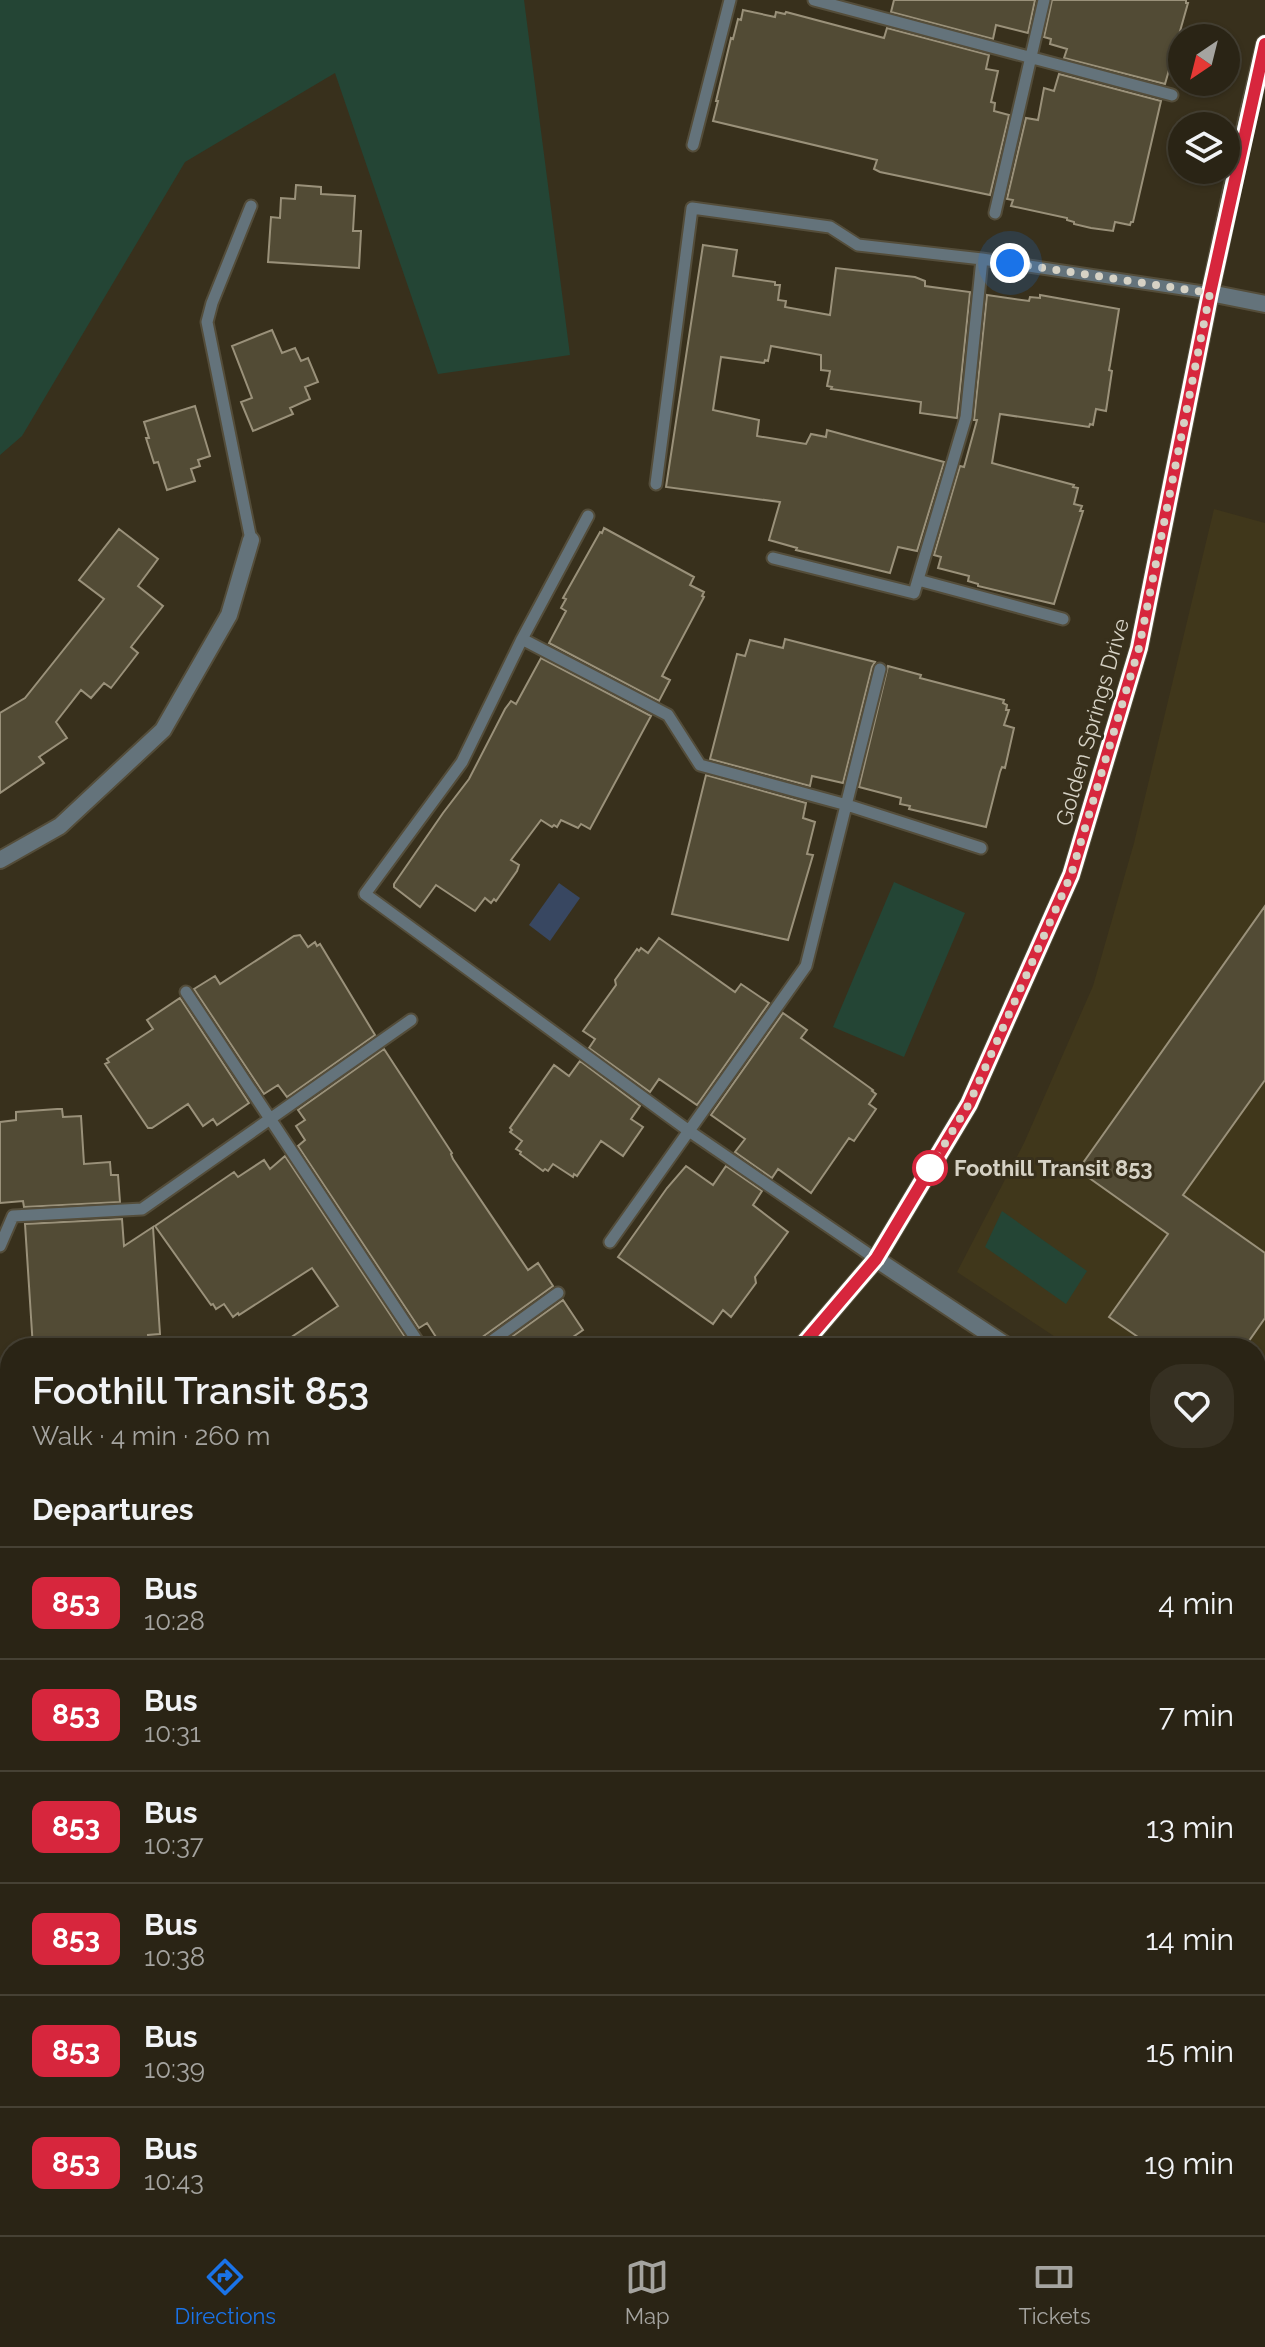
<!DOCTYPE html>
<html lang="en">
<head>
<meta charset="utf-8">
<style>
	:root { --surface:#2a2415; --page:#363022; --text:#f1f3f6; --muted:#a5a4a0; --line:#464134; --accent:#1a73e8 }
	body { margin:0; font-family:Raleway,sans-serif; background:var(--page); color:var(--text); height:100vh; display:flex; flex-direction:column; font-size:30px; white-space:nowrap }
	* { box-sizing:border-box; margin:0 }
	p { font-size:26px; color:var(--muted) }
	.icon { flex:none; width:44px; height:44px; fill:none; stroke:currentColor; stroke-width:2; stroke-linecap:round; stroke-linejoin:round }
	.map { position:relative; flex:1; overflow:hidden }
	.drawer { position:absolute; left:0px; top:1338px; width:1266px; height:898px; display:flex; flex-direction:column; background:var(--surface); border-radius:32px 32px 0 0; box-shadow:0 2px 6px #0004,0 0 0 2px var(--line) }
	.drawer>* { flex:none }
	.badge { padding:0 16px; border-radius:12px; font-size:28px; line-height:52px }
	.needle { width:52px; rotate:215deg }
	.fabs { position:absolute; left:1168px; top:24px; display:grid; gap:16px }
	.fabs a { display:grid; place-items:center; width:72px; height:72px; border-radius:50%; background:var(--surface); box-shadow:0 2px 6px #0004,0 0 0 2px var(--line); font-size:40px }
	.you { position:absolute; width:40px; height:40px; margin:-20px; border:6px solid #fff; border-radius:50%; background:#1a73e8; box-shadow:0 0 0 12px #1a73e833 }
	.map>.badge { position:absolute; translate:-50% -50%; box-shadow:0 0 0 4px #fff }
	h2 { padding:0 32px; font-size:30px; line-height:72px }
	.round { display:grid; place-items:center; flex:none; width:84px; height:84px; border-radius:32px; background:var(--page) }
	.head { display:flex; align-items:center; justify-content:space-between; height:136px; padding:0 32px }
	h1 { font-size:38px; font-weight:600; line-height:60px }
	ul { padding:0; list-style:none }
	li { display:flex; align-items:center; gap:24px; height:112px; padding:0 32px; border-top:2px solid var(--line) }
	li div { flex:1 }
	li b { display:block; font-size:30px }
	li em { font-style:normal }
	li .badge { min-width:88px; font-weight:700; text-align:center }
	.tabs { display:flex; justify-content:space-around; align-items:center; height:112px; border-top:2px solid var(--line); background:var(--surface); font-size:22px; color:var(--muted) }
	.tabs a { display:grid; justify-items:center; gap:4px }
	.tabs .selected { color:var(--accent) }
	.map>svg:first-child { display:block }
	.built { fill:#40371b }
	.green { fill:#244535 }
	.water { fill:#384761 }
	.building { fill:#524b35; stroke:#9a917a; stroke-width:2 }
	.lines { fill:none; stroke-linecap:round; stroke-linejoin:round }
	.service-casing { stroke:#544d3a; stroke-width:15 }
	.minor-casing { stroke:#544d3a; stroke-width:20 }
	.tertiary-casing { stroke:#544d3a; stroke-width:20 }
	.secondary-casing { stroke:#544d3a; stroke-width:20 }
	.service { stroke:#64737b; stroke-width:11 }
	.minor { stroke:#64737b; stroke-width:16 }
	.tertiary { stroke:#64737b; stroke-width:16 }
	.secondary { stroke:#8098a4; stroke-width:16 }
	.line-casing { stroke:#fff; stroke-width:18 }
	.line { stroke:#d7263d; stroke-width:12 }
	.walk { stroke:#d6d2c5; stroke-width:8; stroke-dasharray:0 14.4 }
	.stop-dot { fill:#fff; stroke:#d7263d; stroke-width:4 }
	.labels { text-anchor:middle; stroke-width:6; stroke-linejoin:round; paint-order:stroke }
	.street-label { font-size:22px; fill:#d6d2c5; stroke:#38301c }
	.stop-label { font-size:22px; font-weight:bold; fill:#d6d2c5; stroke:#38301c; text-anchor:start }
</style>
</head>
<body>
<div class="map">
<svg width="1265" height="2235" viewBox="0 0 1265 2235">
	<rect width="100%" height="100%" fill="#38301c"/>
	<path class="built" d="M1214 509 1265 523V1500L1256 1493V1348H1072L957 1272 1024 1143 1093 986 1134 843Z"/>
	<path class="green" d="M0 0H524L570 355 438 374 335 73 185 162 22 436 0 455Z
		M894 882 965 913 904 1057 833 1027Z
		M1002 1211 1087 1271 1066 1304 985 1247Z"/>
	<path class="water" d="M559 883 580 898 550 941 529 925Z"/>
	<path class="building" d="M894 0H1035L1028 33 996 25 993 39 891 12Z
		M1052 0H1186V3H1188L1165 84 1064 58 1067 49 1050 44 1051 39 1044 37Z
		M743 10 775 17 776 12 785 14 786 12 884 38 887 28 989 55 986 69 998 71 991 102 995 103 994 111 1009 115 990 195 880 172 874 169 877 160 713 121 718 101H716L731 38 733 39 738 19 741 20Z
		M1059 74 1161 101 1133 222H1131L1130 225 1115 222 1113 231 1091 228 1074 224V222L1067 220V218L1011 206 1013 200 1007 199 1026 118 1038 120 1044 88 1054 91Z
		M296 185 321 187V194L355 196 353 231H361L359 268 268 262 271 217 280 218 281 198 295 199Z
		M703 245 737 250 733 276 775 282V285H780L778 300 786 301 785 307 830 315 836 268 915 277 925 281V286L970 292 957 418 920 413 921 402 831 389 832 387 827 386 830 371 821 370V355L771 346 768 361 765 360 764 363 721 357 713 410 759 420 757 436 806 444 811 434 826 437 827 430 944 462 917 551 898 547 890 573 796 550 797 548 769 540 780 502 666 487Z
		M987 295 1029 301 1030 297 1040 298V295L1119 309 1110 365 1109 370 1112 371 1106 411 1096 409 1093 425 1090 424 1089 427 1000 414 992 463 1074 485 1073 487 1078 488 1074 504 1082 506 1080 511H1083L1054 604 978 586V584L968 581 969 576 938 568 941 557 934 555 960 466 964 467 977 420H974Z
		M272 330 282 353 295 348 301 361 308 358 318 382 305 387 310 399 290 408 293 414 253 431 241 402 252 398 232 346Z
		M195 406 210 456 198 460 200 466 191 469 195 481 167 490 158 462 154 463 146 438H149L144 422Z
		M604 528 694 577 690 585 704 592 702 596 704 597 662 676 670 680 659 701 549 643 566 611 561 608 566 599 563 598 600 532 602 533Z
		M119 529 158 559 138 586 163 606 131 647 138 653 111 688 104 683 91 698 81 690 56 722 67 738 39 757 44 763 0 793V713L25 698 104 599 79 580Z
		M785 639 875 662 872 667 843 783 812 776 810 786 710 759 737 654 745 656 750 640 783 648Z
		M541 658 651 716 590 829 581 824 578 828 561 820 557 827 554 825 552 827 541 820 511 860 519 865 517 871 496 901 494 899 491 903 485 898 475 911 436 885 420 907 394 887V884L443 813 469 779 505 709 511 701 516 704Z
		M888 666 921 675 920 678 1004 700 1003 703 1007 705 1006 710H1009L1004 725 1014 728 1005 768 1002 767 1000 772 986 827 909 809 910 806 900 804 901 798 859 787Z
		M706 775 806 803 803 818 815 822 807 854 813 855 788 940 672 914Z
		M1265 906V1080L1183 1195 1265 1253V1318L1244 1348H1154L1109 1317 1168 1234 1078 1170Z
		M300 935 308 947 315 942 317 946 320 944 375 1035 287 1097 278 1085 264 1094 194 989 215 976 220 984 294 936Z
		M659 938 735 992 741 984 769 1003 697 1105 659 1079 650 1092 589 1048 595 1039 583 1031 616 985 615 980 637 949 639 951 641 948 648 953Z
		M180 998 249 1103 217 1125 213 1119 203 1126 188 1104 152 1128H148L105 1064 109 1062 107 1059 153 1029 147 1020Z
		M783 1013 807 1030 801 1038 873 1090 872 1091 876 1094 869 1104 876 1109 854 1141 849 1138 811 1193 778 1169 772 1178 735 1152 745 1139 711 1115Z
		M384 1049 452 1153 451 1154 453 1159 528 1270 538 1263 553 1286 477 1341 474 1348H443L427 1323 419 1328 298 1146 305 1140 296 1126 305 1120 298 1110Z
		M580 1061 640 1106 631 1119 643 1127 623 1156 601 1141 577 1176 574 1174 573 1177 553 1164 548 1171 545 1169 543 1171 520 1154 521 1152 516 1149 522 1141 510 1132 512 1130 510 1128 554 1065 569 1076Z
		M57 1109H62L63 1117 81 1116 84 1164 110 1162 111 1175H118L120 1202 24 1207 23 1201 0 1203V1122L16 1120V1112Z
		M285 1156 405 1337 388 1348H275L338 1306 312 1268 239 1315 238 1313 233 1317 224 1304 216 1309 213 1304 211 1305 155 1226 234 1172 238 1177 264 1160 270 1169Z
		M686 1166 713 1185 726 1166 762 1191 753 1205 788 1232 755 1277 756 1283 731 1317 723 1310 713 1324 618 1257 667 1188Z
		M122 1219 124 1246 153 1227 160 1334 148 1335 149 1348H33L25 1224Z
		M563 1300 583 1330 573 1337 581 1348H496Z"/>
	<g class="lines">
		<defs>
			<path id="service" d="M814 0 1172 95
				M693 145 730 0
				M995 213 1044 0
				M656 484 692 208 830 227 858 245 982 259 1210 293
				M588 516 522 639 462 762 365 894 689 1131 876 1259
				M251 540 207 322 212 303 251 206
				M773 558 914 593 966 417 982 259
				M918 580 1063 619
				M522 639 668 715 700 765 847 805 981 848
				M186 992 422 1348
				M610 1242 806 966 880 669
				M0 1246 13 1216 142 1209 411 1020
				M482 1348 558 1293
				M1256 1425 1265 1431
				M0 1649 10 1642
				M0 1690 10 1712"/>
			<path id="minor" d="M1210 293 1265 304
				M0 860 60 826 163 730 229 615 251 540
				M1256 1969 1265 1959
				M1256 2192 1265 2195
				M130 2235 149 2226
				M635 2235 640 2233
				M1098 2235 1102 2226"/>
			<path id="tertiary" d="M876 1259 1010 1348
				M1256 1531 1265 1539"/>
			<path id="secondary" d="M800 1348 876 1259 969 1104 1071 875 1139 648 1210 293 1242 142 1265 44
				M0 1893 10 1888"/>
		</defs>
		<use href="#service" class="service-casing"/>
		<use href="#minor" class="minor-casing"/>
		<use href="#tertiary" class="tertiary-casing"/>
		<use href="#secondary" class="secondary-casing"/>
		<use href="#service" class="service"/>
		<use href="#minor" class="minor"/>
		<use href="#tertiary" class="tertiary"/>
		<use href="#secondary" class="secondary"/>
	</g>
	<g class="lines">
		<defs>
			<path id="line" d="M800 1348 876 1259 969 1104 1071 875 1139 648 1210 293 1265 44"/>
		</defs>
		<use href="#line" class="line-casing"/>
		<use href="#line" class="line"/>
		<path class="walk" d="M930 1168 969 1104 1071 875 1139 648 1210 293 1010 263"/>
	</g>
	<circle class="stop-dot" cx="930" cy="1168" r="16"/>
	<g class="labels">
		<g class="street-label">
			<text transform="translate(1092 722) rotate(-74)" y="8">Golden Springs Drive</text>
		</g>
		<g class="stop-label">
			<text x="954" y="1176">Foothill Transit 853</text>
		</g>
	</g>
</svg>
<div class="fabs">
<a><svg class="needle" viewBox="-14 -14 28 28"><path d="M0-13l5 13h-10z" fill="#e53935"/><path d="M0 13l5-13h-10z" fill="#a5a4a0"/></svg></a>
<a><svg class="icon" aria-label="layers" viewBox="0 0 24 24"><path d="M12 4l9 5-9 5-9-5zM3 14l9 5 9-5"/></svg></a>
</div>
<div class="you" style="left:1010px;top:263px"></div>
<section class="drawer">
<div class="head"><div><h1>Foothill Transit 853</h1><p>Walk · 4 min · 260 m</p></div><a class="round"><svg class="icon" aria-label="heart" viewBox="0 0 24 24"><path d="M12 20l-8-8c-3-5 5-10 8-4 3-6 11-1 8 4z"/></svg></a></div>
<h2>Departures</h2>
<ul>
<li><span class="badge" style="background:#d7263d;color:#fff">853</span><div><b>Bus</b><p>10:28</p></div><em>4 min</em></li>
<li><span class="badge" style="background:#d7263d;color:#fff">853</span><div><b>Bus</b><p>10:31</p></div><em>7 min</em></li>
<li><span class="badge" style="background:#d7263d;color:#fff">853</span><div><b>Bus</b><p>10:37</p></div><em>13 min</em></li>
<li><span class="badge" style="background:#d7263d;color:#fff">853</span><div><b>Bus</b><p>10:38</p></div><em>14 min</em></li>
<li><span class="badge" style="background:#d7263d;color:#fff">853</span><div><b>Bus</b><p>10:39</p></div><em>15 min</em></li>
<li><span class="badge" style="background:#d7263d;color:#fff">853</span><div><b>Bus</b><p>10:43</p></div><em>19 min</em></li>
</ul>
</section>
</div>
<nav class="tabs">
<a class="selected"><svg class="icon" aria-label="directions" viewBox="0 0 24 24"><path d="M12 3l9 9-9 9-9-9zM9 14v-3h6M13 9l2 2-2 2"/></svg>Directions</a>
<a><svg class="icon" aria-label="map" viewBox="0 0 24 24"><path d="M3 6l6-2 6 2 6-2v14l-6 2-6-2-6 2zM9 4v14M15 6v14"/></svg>Map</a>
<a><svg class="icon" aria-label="tickets" viewBox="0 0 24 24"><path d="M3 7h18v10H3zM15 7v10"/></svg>Tickets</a>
</nav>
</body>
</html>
